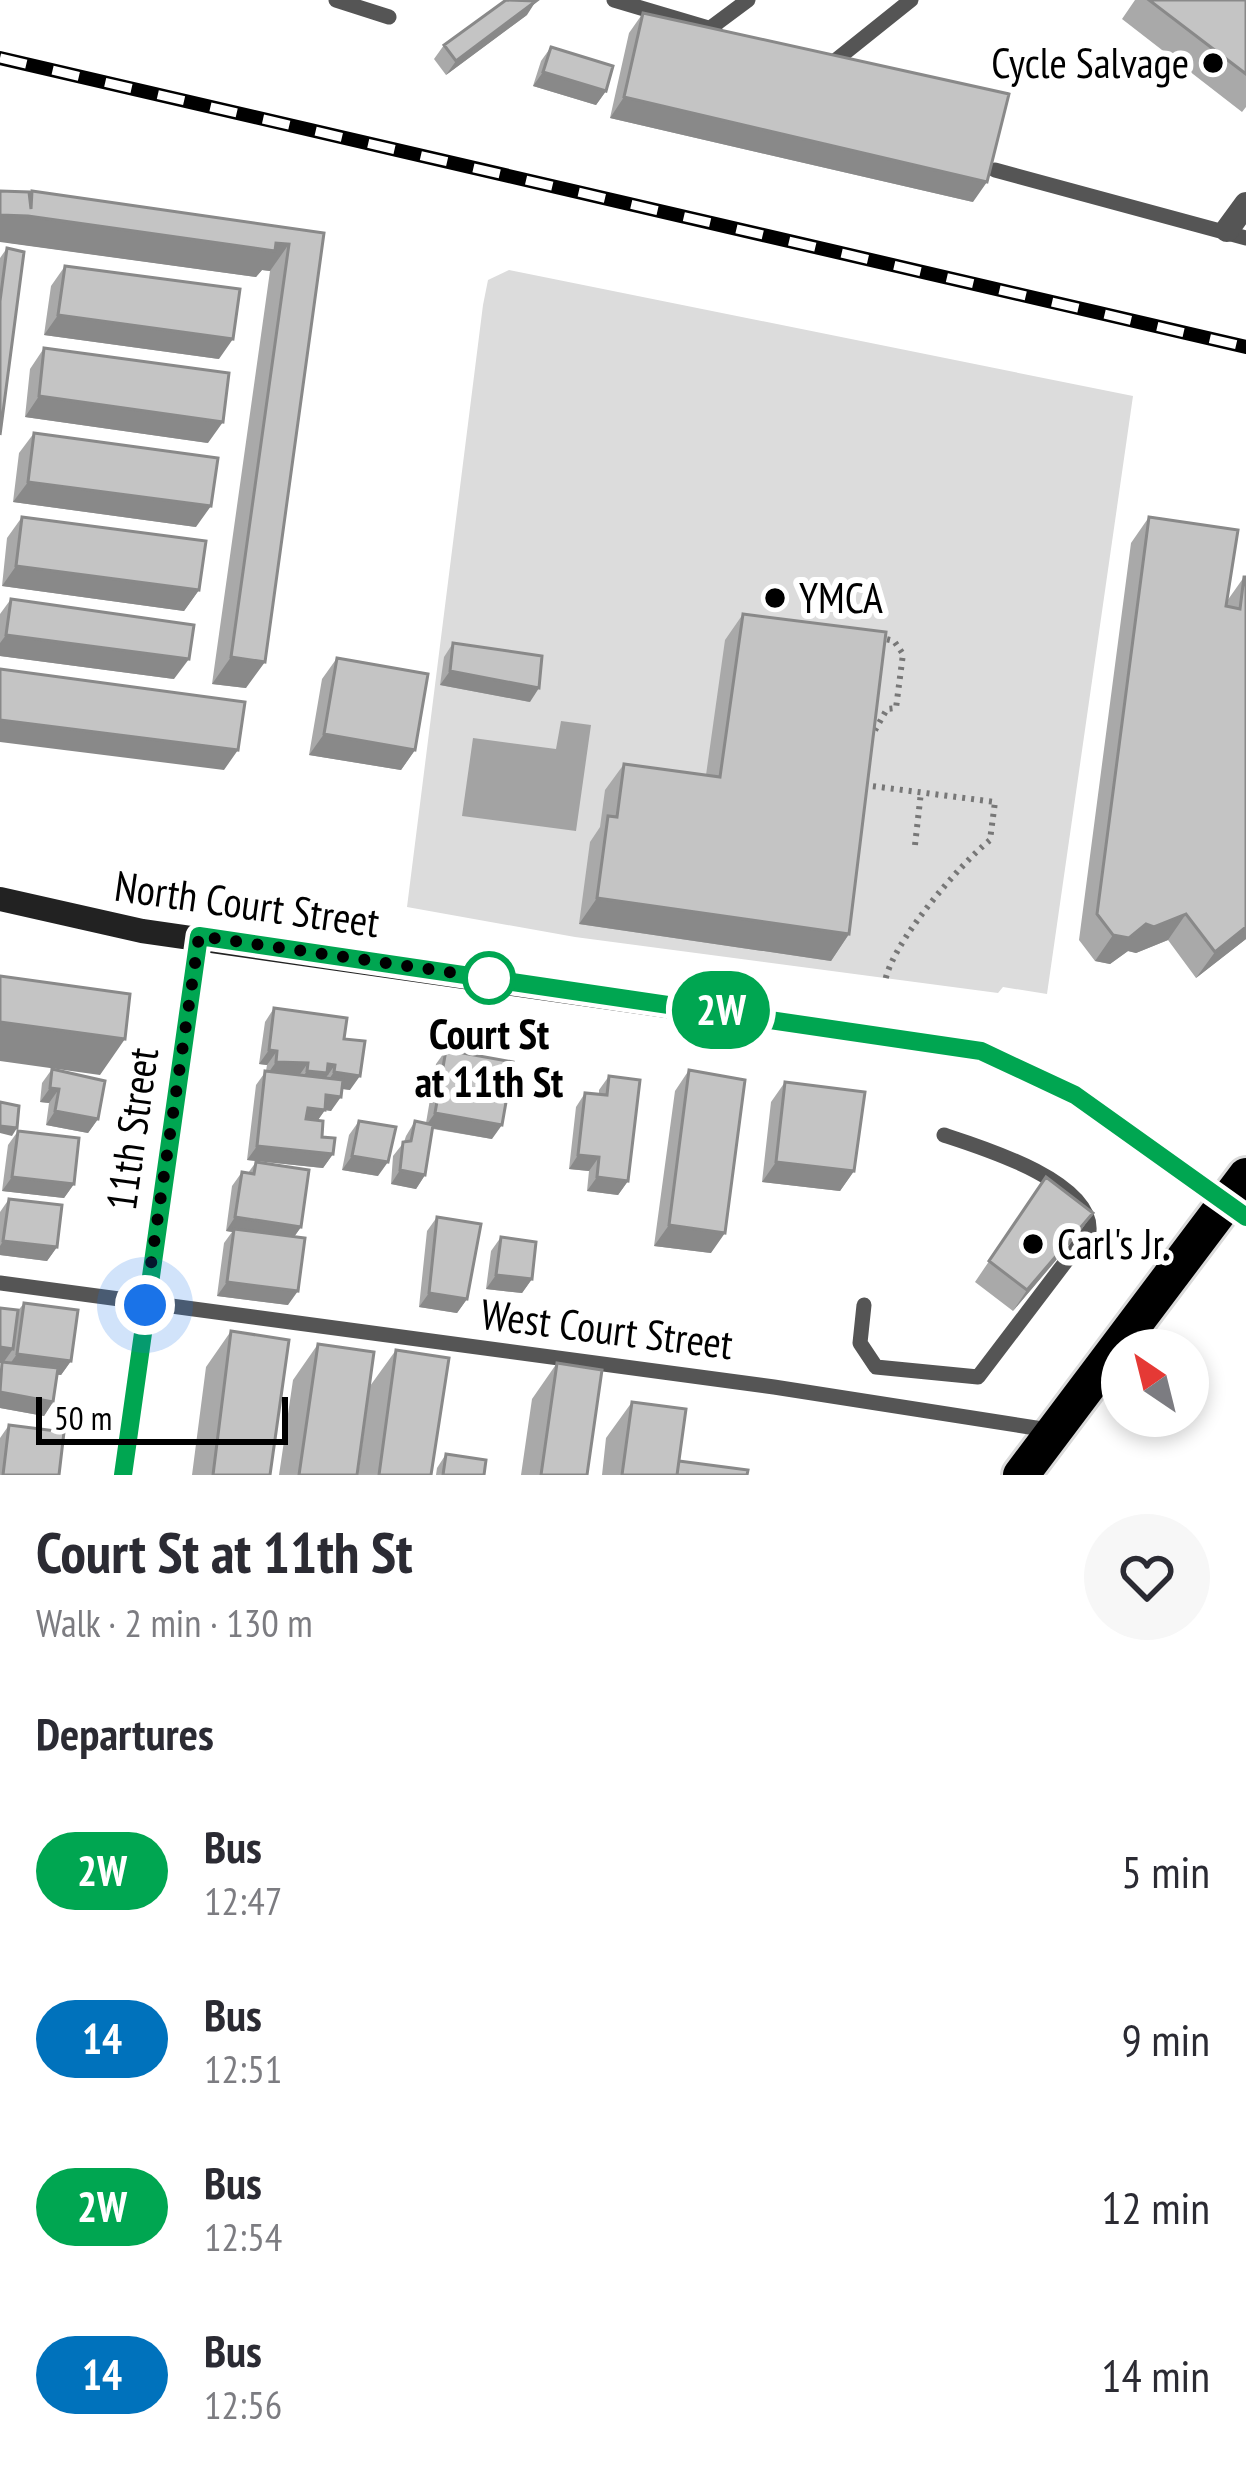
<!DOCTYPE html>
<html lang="en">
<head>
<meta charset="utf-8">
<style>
	:root { --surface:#fff; --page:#f7f7f7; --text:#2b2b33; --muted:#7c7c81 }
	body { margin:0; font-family:"PT Sans Narrow",sans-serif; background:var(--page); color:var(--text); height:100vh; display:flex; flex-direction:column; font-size:45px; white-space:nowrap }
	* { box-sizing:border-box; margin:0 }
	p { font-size:39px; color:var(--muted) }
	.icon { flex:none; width:66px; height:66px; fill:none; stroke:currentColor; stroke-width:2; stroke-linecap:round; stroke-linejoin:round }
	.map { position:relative; height:1475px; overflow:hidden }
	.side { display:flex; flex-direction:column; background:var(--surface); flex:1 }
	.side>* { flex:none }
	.badge { padding:0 24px; border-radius:39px; font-size:42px; line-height:78px }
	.needle { width:78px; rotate:325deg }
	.tools { position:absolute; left:1101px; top:1329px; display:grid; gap:24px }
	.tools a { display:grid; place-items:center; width:108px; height:108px; border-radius:50%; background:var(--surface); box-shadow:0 6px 18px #0003; font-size:60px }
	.scale { position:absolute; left:36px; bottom:30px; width:252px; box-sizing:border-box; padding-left:12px; border:6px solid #000; border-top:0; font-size:33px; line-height:42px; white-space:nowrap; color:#000; -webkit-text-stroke:9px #fff; paint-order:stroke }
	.you { position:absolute; width:60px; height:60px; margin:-30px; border:9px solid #fff; border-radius:50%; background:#1a73e8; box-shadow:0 0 0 18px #1a73e833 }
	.map>.badge { position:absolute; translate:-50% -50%; box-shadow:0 0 0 6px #fff }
	h2 { padding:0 36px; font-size:45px; line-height:108px }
	.round { display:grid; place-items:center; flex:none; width:126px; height:126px; border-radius:63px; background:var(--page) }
	.summary { display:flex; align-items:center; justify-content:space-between; height:204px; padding:0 36px }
	h1 { font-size:57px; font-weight:700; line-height:90px }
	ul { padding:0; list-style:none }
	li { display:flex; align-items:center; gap:36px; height:168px; padding:0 36px }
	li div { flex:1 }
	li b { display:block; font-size:45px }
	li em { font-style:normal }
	li .badge { min-width:132px; font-weight:700; text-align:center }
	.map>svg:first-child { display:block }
	.pitch { fill:#dcdcdc }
	.water { fill:#a3a3a3 }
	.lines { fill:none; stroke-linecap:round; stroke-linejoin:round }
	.highway-casing { stroke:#dbdbdb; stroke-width:42 }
	.path { stroke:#777; stroke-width:6; stroke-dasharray:3 6; stroke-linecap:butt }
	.lane { stroke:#555; stroke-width:15 }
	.street { stroke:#555; stroke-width:24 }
	.secondary { stroke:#222; stroke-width:24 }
	.highway { stroke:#000; stroke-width:36 }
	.rail-casing { stroke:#000; stroke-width:14 }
	.rail { stroke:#fff; stroke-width:9; stroke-dasharray:27; stroke-linecap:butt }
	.wall { fill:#a9a9a9 }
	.shaded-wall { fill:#898989 }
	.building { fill:#c4c4c4; stroke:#898989; stroke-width:3 }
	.line-casing { stroke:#fff; stroke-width:27 }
	.line { stroke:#00a651; stroke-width:18 }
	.walk { stroke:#000; stroke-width:12; stroke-dasharray:0 21.6 }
	.poi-dot { fill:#000; stroke:#fff; stroke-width:4.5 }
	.stop-dot { fill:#fff; stroke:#00a651; stroke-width:6 }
	.labels { text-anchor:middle; stroke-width:12; stroke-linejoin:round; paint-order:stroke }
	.poi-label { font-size:42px; fill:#000; stroke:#fff; text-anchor:start }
	.street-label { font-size:42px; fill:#000; stroke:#fff }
	.stop-label { font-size:42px; font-weight:bold; fill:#000; stroke:#fff }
</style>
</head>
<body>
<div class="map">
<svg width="1246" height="1475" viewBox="0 0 1246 1475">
	<rect width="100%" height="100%" fill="#fff"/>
	<path class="pitch" d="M509 270 1133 396 1047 994 1003 987 998 993 575 937 407 907 483 305 488 280Z"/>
	<path class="water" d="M561 721 591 725 576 831 462 816 473 738 556 749Z"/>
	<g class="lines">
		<defs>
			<path id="highway" d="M1021 1475 1246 1176"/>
		</defs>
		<use href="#highway" class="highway-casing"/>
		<path class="path" d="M867 731 874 732 887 709 896 708 903 654 894 641 882 638
			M864 785 995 802 990 840C959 865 891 944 885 982
			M915 845 921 792"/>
		<path class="lane" d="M336 0 389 17
			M614 0 715 30
			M709 29 748 0
			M836 60 911 0
			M995 170 1246 238
			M0 1283 774 1387 1055 1431
			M864 1305 860 1343 876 1367 978 1377 1089 1231C1093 1182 984 1148 944 1135"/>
		<path class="street" d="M1227 230 1246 204"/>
		<path class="secondary" d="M0 899 142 931 981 1051 1075 1095 1246 1217
			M123 1475 199 936"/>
		<use href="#highway" class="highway"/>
		<defs>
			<path id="rail" d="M0 58 1246 347"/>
		</defs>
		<use href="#rail" class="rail-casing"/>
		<use href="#rail" class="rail"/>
	</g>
	<path class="wall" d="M1135 0H1246V107L1242 112 1122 19Z
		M643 13 973 202 610 118 629 33Z
		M527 15 446 75 434 59 444 45Z
		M551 47 606 91 596 105 533 86 541 61Z
		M32 191 324 233 246 688 212 684 270 271 262 270 256 277 10 243Z
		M7 248 0 435V258Z
		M65 266 219 359 44 335 51 286Z
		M44 348 208 443 25 417 30 369Z
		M34 433 196 527 13 502 19 453Z
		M22 517 199 590 184 611 2 586 7 538Z
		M1149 517 1227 601 1244 577 1246 939 1196 978 1168 940 1136 953 1128 951 1110 964 1095 961 1079 940 1131 543Z
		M11 599 174 679 0 656V614Z
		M743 614 849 934 831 961 579 924 590 842 600 827 605 790 624 764 706 775 725 640Z
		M453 643 530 702 440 685 444 657Z
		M337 658 415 750 401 770 309 755 322 679Z
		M274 1008 344 1039 350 1090 342 1089 331 1111 325 1110 318 1120 322 1137 333 1154 323 1168 247 1160 256 1085 266 1071 267 1065 259 1064 265 1022Z
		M446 1050 492 1139 433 1129 425 1175 416 1189 391 1184 393 1156 404 1142 406 1136 415 1121 426 1123 436 1064Z
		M52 1069 98 1119 88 1133 46 1125 49 1103 40 1102 42 1083Z
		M689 1070 711 1253 654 1246 675 1091Z
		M609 1076 628 1181 618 1195 587 1191 589 1171 569 1169 576 1107 585 1093 599 1094V1090Z
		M785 1082 854 1171 840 1191 762 1182 771 1102Z
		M359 1121 378 1176 342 1170 349 1135Z
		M18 1131 74 1184 64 1198 2 1191 8 1145Z
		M256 1162 301 1227 294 1237 288 1305 217 1296 224 1243 232 1232 226 1231 232 1186 242 1172 248 1173Z
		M1046 1177 1093 1213 1079 1233 1013 1311 975 1282Z
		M9 1199 57 1247 47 1261 0 1255V1212Z
		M437 1217 467 1299 457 1313 419 1307 427 1231Z
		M501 1237 532 1279 522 1293 486 1289 491 1251Z
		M24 1303 71 1361 61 1375H57L53 1402 44 1416 0 1408 2 1363H0V1308L17 1312Z
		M231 1331 270 1475H192L206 1367Z
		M318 1344 357 1475H279L293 1380Z
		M396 1350 431 1475H358L370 1386Z
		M557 1363 587 1475H521L532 1399Z
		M632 1402 679 1461 747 1475H602L606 1438Z
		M9 1425 59 1475H0V1438Z
		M446 1454 484 1475H436L437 1468Z"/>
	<path class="shaded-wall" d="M536 1 527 15 446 75 456 61Z
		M543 72 606 91 596 105 533 86Z
		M624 97 987 182 973 202 610 118Z
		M0 215 28 216 289 244 270 271 262 270 256 277 0 242Z
		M58 315 233 339 219 359 44 335Z
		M39 396 223 422 208 443 25 417Z
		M28 482 211 506 196 527 13 502Z
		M16 566 199 590 184 611 2 586Z
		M6 635 189 659 174 679 0 656V643Z
		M231 657 265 662 246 688 212 684Z
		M450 671 539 688 530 702 440 685Z
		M0 720 238 750 224 770 0 742Z
		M324 734 415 750 401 770 309 755Z
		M597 898 849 934 831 961 579 924Z
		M1186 914 1168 940 1136 953 1128 951 1110 964 1095 961 1113 935Z
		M1246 927V939L1196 978 1215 952Z
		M0 1022 125 1039 100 1075 0 1061Z
		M269 1050 277 1051 267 1065 259 1064Z
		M276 1062 308 1063 298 1077 266 1076Z
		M328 1064 335 1065 325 1079 297 1085 307 1071Z
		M334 1072 360 1076 350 1090 324 1086Z
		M50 1088 59 1089 49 1103 40 1102Z
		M326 1095 341 1097 331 1111 325 1110 315 1124 298 1122 308 1108Z
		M55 1111 98 1119 88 1133 46 1125Z
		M435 1113 502 1125 492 1139 425 1127Z
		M0 1126 17 1128 12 1136 0 1133Z
		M257 1146 333 1154 323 1168 247 1160Z
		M578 1155 599 1157 589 1171 569 1169Z
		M352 1156 388 1162 378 1176 342 1170Z
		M776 1162 854 1171 840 1191 762 1182Z
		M400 1170 425 1175 416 1189 391 1184Z
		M12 1177 74 1184 64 1198 2 1191Z
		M597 1177 628 1181 618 1195 587 1191Z
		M1093 1213 1079 1233 1013 1311 1027 1290Z
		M235 1217 301 1227 291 1241 226 1231Z
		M669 1225 725 1233 711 1253 654 1246Z
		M3 1241 57 1247 47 1261 0 1255V1246Z
		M496 1275 532 1279 522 1293 486 1289Z
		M227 1282 298 1291 288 1305 217 1296Z
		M429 1293 467 1299 457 1313 419 1307Z
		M0 1347 13 1349 3 1363H0Z
		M17 1354 71 1361 61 1375 7 1368Z
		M0 1392 53 1402 44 1416 0 1408Z"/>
	<path class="building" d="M506 0 536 1 456 61 444 45Z
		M1149 0H1246V74Z
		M643 13 1009 94 987 182 624 97Z
		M551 47 613 66 606 91 543 72Z
		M0 191 29 192 31 209 32 191 324 233 265 662 231 657 289 244 276 243 275 251 28 216 0 215Z
		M7 248 24 252 0 435V301Z
		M65 266 240 289 233 339 58 315Z
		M44 348 229 373 223 422 39 396Z
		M34 433 218 458 211 506 28 482Z
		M22 517 206 541 199 590 16 566Z
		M1149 517 1238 530 1226 606 1240 609 1244 577H1246V927L1215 952 1186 914 1154 927 1146 924 1129 938 1113 935 1097 914Z
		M11 599 194 625 189 659 6 635Z
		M743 614 886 632 849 934 597 898 608 816 617 817 624 764 720 777Z
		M453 643 542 656 539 688 450 671Z
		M337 658 428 674 415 750 324 734Z
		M0 669 245 702 238 750 0 720Z
		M0 976 130 994 125 1039 0 1022Z
		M274 1008 347 1018 344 1039 365 1041 360 1076 334 1072 335 1065 328 1064 327 1073 307 1071 308 1063 276 1062 277 1051 269 1050Z
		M446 1050 513 1062 502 1125 435 1113Z
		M52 1069 105 1081 98 1119 55 1111 59 1089 50 1088Z
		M689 1070 745 1080 725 1233 669 1225Z
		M265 1071 343 1080 341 1097 326 1095 325 1110 308 1108 306 1119 323 1121 322 1137 335 1138 333 1154 257 1146Z
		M609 1076 640 1080 628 1181 597 1177 599 1157 578 1155 585 1093 607 1095Z
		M785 1082 865 1092 854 1171 776 1162Z
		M0 1102 19 1106 17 1128 0 1126Z
		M359 1121 396 1127 388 1162 352 1156Z
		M415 1121 433 1125 425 1175 400 1170 403 1142 411 1141Z
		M18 1131 79 1138 74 1184 12 1177Z
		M256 1162 309 1170 301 1227 235 1217 242 1172 254 1174Z
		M1046 1177 1093 1213 1027 1290 989 1261Z
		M9 1199 62 1205 57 1247 3 1241Z
		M437 1217 481 1224 467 1299 429 1293Z
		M234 1229 305 1238 298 1291 227 1282Z
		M501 1237 536 1242 532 1279 496 1275Z
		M24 1303 78 1310 71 1361 17 1354Z
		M0 1308 18 1310 13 1349 0 1347Z
		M231 1331 289 1340 270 1475H213Z
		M318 1344 374 1352 357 1475H299Z
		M396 1350 449 1358 431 1475H379Z
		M2 1362 58 1368 53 1402 0 1392Z
		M557 1363 602 1370 587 1475H541Z
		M632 1402 686 1409 677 1475H622Z
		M9 1425 64 1432 59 1475H3Z
		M446 1454 486 1460 484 1475H443Z
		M679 1461 748 1470 747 1475H677Z"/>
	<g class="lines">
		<defs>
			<path id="line" d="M123 1475 199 936 981 1051 1075 1095 1246 1217"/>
		</defs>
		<use href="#line" class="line-casing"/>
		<use href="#line" class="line"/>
		<path class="walk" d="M145 1305 199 936 497 979 489 978"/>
	</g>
	<g class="poi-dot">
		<circle cx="1213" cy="63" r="12"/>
		<circle cx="775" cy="598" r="12"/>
		<circle cx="1033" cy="1244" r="12"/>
	</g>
	<circle class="stop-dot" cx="489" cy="978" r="24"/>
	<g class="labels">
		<g class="poi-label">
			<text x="1189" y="78" text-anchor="end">Cycle Salvage</text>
			<text x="799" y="613">YMCA</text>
			<text x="1057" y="1259">Carl's Jr.</text>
		</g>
		<g class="street-label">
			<text transform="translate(247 904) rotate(8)" y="15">North Court Street</text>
			<text transform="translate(132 1129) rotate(-82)" y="15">11th Street</text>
			<text transform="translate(607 1329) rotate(7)" y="15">West Court Street</text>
		</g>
		<g class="stop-label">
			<text x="489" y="1049">Court St<tspan x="489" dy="48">at 11th St</tspan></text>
		</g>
	</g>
</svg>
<div class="tools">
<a><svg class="needle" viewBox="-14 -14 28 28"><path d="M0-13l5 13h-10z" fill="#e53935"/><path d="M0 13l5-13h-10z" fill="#7c7c81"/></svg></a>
</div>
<div class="scale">50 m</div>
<div class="you" style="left:145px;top:1305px"></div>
<b class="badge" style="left:721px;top:1010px;background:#00a651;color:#fff">2W</b>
</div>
<section class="side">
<div class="summary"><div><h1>Court St at 11th St</h1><p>Walk · 2 min · 130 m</p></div><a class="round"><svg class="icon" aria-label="heart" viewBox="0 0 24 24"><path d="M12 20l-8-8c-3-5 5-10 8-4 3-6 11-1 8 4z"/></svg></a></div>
<h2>Departures</h2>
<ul>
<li><span class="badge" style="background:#00a651;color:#fff">2W</span><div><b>Bus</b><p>12:47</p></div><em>5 min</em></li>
<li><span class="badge" style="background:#0072bc;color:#fff">14</span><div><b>Bus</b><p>12:51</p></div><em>9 min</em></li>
<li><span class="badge" style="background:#00a651;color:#fff">2W</span><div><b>Bus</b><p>12:54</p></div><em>12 min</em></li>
<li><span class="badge" style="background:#0072bc;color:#fff">14</span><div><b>Bus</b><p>12:56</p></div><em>14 min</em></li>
</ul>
</section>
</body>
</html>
